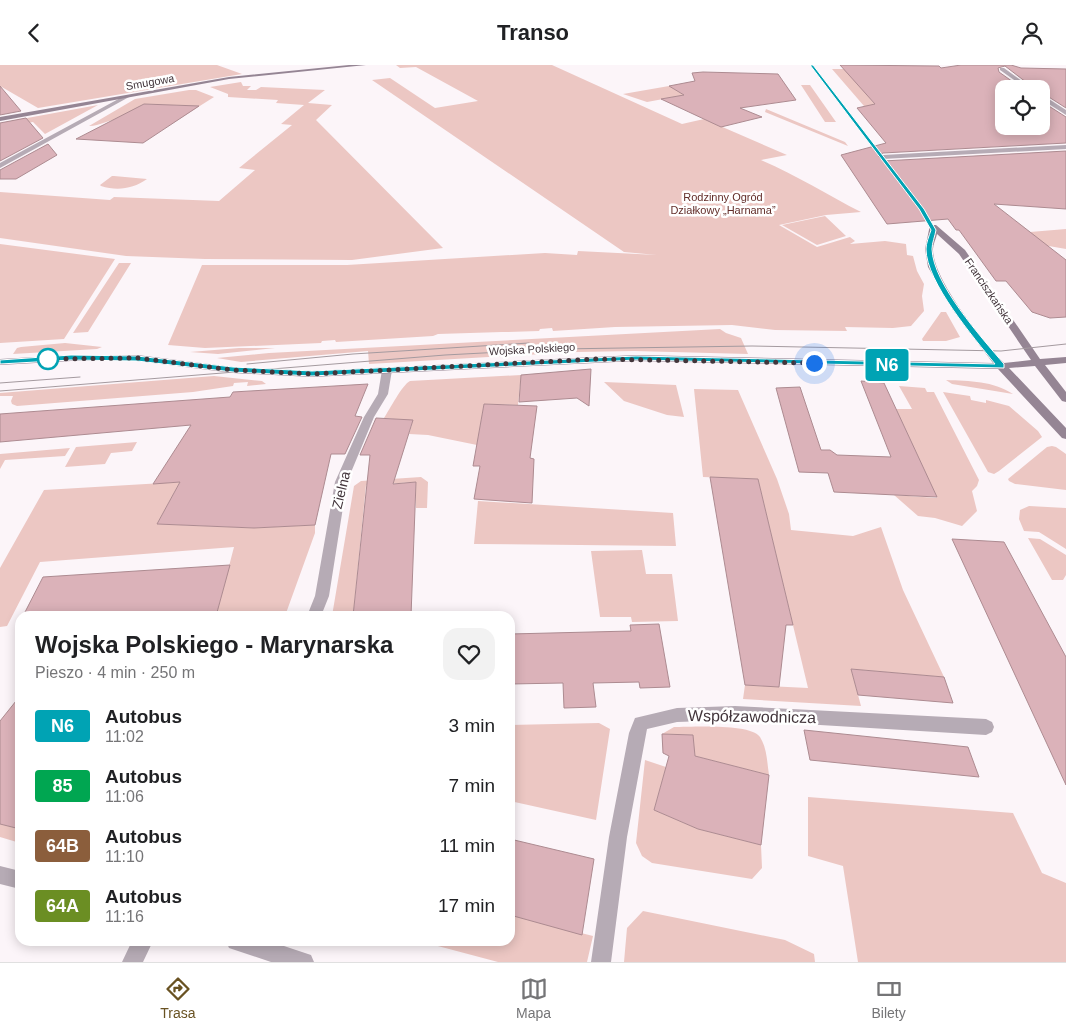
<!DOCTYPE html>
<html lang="pl">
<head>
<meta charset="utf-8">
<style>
	:root { --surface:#fff; --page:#f2f2f2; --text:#202124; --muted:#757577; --line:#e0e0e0; --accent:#695222 }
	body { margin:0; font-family:Arial,sans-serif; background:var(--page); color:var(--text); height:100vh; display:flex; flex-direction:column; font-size:19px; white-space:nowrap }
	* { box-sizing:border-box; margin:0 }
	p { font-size:16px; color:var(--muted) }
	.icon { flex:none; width:28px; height:28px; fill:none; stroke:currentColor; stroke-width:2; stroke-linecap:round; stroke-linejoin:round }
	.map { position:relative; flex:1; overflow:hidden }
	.side { position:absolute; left:15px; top:546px; width:500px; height:335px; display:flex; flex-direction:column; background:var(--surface); border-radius:15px; box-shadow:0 2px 12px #0003 }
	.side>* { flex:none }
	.badge { padding:0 10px; border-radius:4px; font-size:18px; line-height:32px }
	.tools { position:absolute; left:995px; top:15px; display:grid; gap:10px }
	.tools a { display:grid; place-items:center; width:55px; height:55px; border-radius:10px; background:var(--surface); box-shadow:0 2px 12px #0003; font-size:25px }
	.you { position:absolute; width:25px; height:25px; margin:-12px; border:4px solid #fff; border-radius:50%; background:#1a73e8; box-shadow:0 0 0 8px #1a73e833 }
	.map>.badge { position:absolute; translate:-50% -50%; box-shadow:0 0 0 2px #fff }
	.round { display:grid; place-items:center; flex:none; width:52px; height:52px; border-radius:15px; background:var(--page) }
	.headline { display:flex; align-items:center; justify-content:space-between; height:85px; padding:0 20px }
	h1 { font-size:24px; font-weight:700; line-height:38px }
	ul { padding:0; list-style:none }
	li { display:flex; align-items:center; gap:15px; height:60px; padding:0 20px }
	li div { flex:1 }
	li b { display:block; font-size:19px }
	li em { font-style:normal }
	li .badge { min-width:55px; font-weight:700; text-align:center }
	header { display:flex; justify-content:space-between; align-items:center; height:65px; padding:0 20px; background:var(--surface); font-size:22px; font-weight:700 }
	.tabs { display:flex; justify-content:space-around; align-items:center; height:70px; border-top:1px solid var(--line); background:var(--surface); font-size:14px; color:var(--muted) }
	.tabs a { display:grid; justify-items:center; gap:2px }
	.tabs .current { color:var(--accent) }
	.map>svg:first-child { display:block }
	.green { fill:#ecc7c3 }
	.building { fill:#dbb2b9; stroke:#ad8b91 }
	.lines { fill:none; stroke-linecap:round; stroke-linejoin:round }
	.street { fill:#b6abb5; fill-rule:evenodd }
	.secondary { fill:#958594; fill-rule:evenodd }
	.tram { stroke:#a49a9f; stroke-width:1 }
	.line { fill:#00a3b4; stroke:#fff }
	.walk { stroke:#42353b; stroke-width:5; stroke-dasharray:0 9 }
	.stop-dot { fill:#fff; stroke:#00a3b4; stroke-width:2.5 }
	.labels { text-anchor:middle; stroke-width:5; stroke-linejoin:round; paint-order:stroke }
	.far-street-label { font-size:11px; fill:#42353b; stroke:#fff }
	.far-park-label { font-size:11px; fill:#622d29; stroke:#fff }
	.street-label { font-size:14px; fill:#42353b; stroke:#fff }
	.near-street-label { font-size:16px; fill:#42353b; stroke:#fff }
</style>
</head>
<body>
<header><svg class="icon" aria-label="back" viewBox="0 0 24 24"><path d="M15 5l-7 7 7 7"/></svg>Transo<svg class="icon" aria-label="person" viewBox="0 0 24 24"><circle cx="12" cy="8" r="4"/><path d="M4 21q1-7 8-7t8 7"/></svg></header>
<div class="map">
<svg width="1066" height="897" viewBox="0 0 1066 897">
	<rect width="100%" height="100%" fill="#fcf5f9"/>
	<path class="green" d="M0 0H217L242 9 38 43 0 21Z
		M396 0H552L682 59 704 54 787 90 761 95C796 110 828 130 861 147L826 150 779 160 817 182 850 172 855 176 850 179 885 176 906 179 907 190 913 191 917 206 924 219 922 231 924 246 911 261 893 263 845 262 847 266 775 265 732 260 615 262 553 266 552 263 540 264 539 266 438 269 433 271 336 277 335 275 322 276 321 278 205 283 168 280 202 200H347L545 188 577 190 578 186 657 190 624 187 372 15 390 13 435 43 478 36 416 2 400 3Z
		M832 4H848L877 42 864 41Z
		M241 17 243 21H251L247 25H256L261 22 325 25 308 38 332 40 316 55 443 183 352 195 205 194 126 191 0 173V127L110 135 114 132 219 136 255 105 239 103 292 60 281 59 304 40 276 38 278 35 228 32V29L210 22Z
		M801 20H810L836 57H825Z
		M669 21 685 30 647 37 623 29Z
		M189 25H196L214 32 173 58H168L193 41 144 39 116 55C106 55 101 61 89 61L135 34Z
		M98 40 45 69 33 57 0 63V58Z
		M766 44 845 77 848 81 765 47Z
		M112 111H114L147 114C133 124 117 126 101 121L100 120Z
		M825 151 846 171 817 180 782 160Z
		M1066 164V184L957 165 1030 167Z
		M0 179 115 194 64 274 0 278Z
		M119 198H131L88 267 73 268Z
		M941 247H946L960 272 946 276H923L922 274Z
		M720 264 726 268 741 273 748 289 634 286 577 287 369 299 368 286 241 297 217 293 269 288Z
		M65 278 102 282 97 284 13 289 17 283 21 282Z
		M239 283H275L218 289 190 287Z
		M521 310 518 340 484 339 477 380 428 370 409 369 412 359 403 355 384 353C390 344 402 320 410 316Z
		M214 311 262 316 266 319 247 321 248 317 234 318 233 321 193 327 17 341 12 339 11 336 13 331H0V328Z
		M946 315C970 316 993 316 1013 329L952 319Z
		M604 317 676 320 684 352 667 350 624 336Z
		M899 321 925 323 927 327H934L979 415 977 421 972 426 977 446 962 461 935 453 918 451 894 430 937 433 896 344H912Z
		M694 324 738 325 777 414 789 449 791 465 853 471 881 462 903 525 944 612 851 604 861 641 743 634 745 620 808 623 758 414 703 412Z
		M943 327 970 331 971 335 986 338V335L1009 341 1038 366 1042 372 999 406 994 409 988 407Z
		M137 377 132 386 111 388 105 399 65 402 76 382Z
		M1052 381 1056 382 1066 389V425L1015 419 1009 416 1008 414 1047 382Z
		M70 383 65 391 5 395 0 404V389Z
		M421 412 428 417 427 443H416V417L366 420 353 551H332L354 421 361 416Z
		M180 417 157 459 254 463 315 460V468L285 551H216L234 482 40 497 7 561 0 562V503L44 425Z
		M478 436 673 448 676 481 474 479Z
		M1029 441 1066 443V484L1039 467 1024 466 1019 454 1020 445Z
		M1028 473 1040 474 1066 490V510L1063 515H1052Z
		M642 485 646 509H672L678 556 632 557 631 552H600L591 486Z
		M599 658 610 664 596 755 510 736V660Z
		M674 662C691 662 751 658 760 672 767 683 767 697 769 710L695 691 692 670 662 669Z
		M645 695 666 702 654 745 698 764 761 780 762 803 752 814 652 798 642 791 636 778Z
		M808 732 1013 748 1042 808 1066 818V897H858L843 801 808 791Z
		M0 759 20 764V778L0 772Z
		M643 846 785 875 814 889 815 897H624L627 863Z
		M510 850 593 871 587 897H498L419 876H510Z"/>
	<path class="building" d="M840 0 939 1 941 3 961 0H1011L1021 3 1066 4V43L1041 27V24H1035L1005 1 998 3 999 7 1023 24H1004V61H1041V36L1066 52V78L883 88 878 91 883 96 1066 86V144L994 139 1066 195V252L1050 253 1032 247 1006 216H996L959 165H956L948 154 887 159 841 90 886 78 857 43 875 39Z
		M703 7 778 9 796 35 740 43 762 52 721 62 661 34 684 30 669 21 695 16 692 8Z
		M0 21 21 46 0 50Z
		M144 39 199 41 143 78 76 74Z
		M26 53 43 73 0 96V58Z
		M48 79 57 90 16 114H0V105Z
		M591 304 589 341 577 333 519 337 521 310Z
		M861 316 884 318 937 432 834 427 828 408 799 407 776 323 800 322 821 385H830L837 390 891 392Z
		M368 319 355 351 362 352 345 389H331L315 460 254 463 157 459 180 417 153 419 191 360 0 377V349L230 332 233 327Z
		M484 339 537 341 530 393 534 394 532 438 474 434 480 401H473Z
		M376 353 413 355 393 419 416 417 411 551H353L370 390H360Z
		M710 412 758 414 793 560H786L779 622 745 620Z
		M952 474 1004 477 1066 592V720Z
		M230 500 216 551H176V549L141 551H23L43 512Z
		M659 559 670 622 640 623 639 617 593 618 596 642 564 643 563 618 510 619V569L631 566 630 560Z
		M851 604 944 612 953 638 858 630Z
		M20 631V764L0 759V656Z
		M804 665 968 682 979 712 810 695Z
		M662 669 693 670 695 691 769 710 761 780 698 764 654 745 669 691 663 688Z
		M510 774 594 794 582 870 510 850Z"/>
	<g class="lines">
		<path class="street" d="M1000 3H1004L1033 24H1027L1000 5Z
			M1041 29 1066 45V50L1041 34Z
			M124 31 129 32 0 103V98Z
			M1066 80V84L883 94 880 92 883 90Z
			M387 302 392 305 388 329 374 352 347 417 329 531 321 551H307L315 531 335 417 364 352 378 329 382 305Z
			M735 641 986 654 992 657 994 662 992 667 986 670 735 655 677 657 647 664 627 772 611 897H591L609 772 629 668 635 653 677 643Z
			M0 801 20 806V824L0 819Z
			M132 876H153L143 897H122Z
			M226 876H269L311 890 314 897H271L229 883Z"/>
		<path class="secondary" d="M349 0H366L229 14 0 56V52L229 12Z
			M930 160H936L965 185 1040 294 1066 292V298L1045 300 1066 327V337L1062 336 1035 301 1009 303 1066 363V374L1062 373 998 304 636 296 312 312 233 308 137 296H71L0 300V294L71 290H137L233 302 312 306 636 290 993 298 953 245 928 202 925 184ZM937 169 959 189 1031 295 1004 298C983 277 932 213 933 184 933 179 936 174 937 169Z"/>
		<path class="tram" d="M247 299 353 289 529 278
			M0 318 80 312
			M0 326 445 290 559 284 752 281 1001 286 1066 279"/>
	</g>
	<path class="line" d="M810 0H813L924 144 936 165C935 171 932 178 932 184 933 219 982 273 1004 299V303L636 295 312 311 233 307 137 296 71 295 0 299V295L71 290 137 291 233 302 312 306 636 291 995 299C974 273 926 217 926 184 926 178 929 171 931 165L919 144Z"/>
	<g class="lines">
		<path class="walk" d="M48 294 137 293 233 305 312 309 596 294 814 298"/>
	</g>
	<circle class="stop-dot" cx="48" cy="294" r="10"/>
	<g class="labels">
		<g class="far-street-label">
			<text transform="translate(150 17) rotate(-10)" y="4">Smugowa</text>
			<text transform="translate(989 226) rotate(56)" y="4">Franciszkańska</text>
			<text transform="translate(532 284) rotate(-3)" y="4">Wojska Polskiego</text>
		</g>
		<g class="far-park-label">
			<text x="723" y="136">Rodzinny Ogród<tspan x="723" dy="13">Działkowy „Harnama”</tspan></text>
		</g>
		<g class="street-label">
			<text transform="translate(341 425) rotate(-76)" y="5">Zielna</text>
		</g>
		<g class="near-street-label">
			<text transform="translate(752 651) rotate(1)" y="6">Współzawodnicza</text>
		</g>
	</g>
</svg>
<div class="tools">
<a><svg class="icon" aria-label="locate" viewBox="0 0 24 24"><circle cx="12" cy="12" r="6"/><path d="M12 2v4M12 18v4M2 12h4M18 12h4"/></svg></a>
</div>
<div class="you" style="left:814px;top:298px"></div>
<b class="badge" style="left:887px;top:300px;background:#00a3b4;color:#fff">N6</b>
<section class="side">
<div class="headline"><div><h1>Wojska Polskiego - Marynarska</h1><p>Pieszo · 4 min · 250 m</p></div><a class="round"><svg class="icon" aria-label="heart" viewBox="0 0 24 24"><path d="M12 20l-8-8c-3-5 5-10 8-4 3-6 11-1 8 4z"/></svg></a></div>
<ul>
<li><span class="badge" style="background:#00a3b4;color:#fff">N6</span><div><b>Autobus</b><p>11:02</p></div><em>3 min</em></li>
<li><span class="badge" style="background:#00a651;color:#fff">85</span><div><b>Autobus</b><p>11:06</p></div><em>7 min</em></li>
<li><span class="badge" style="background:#8b5e3c;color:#fff">64B</span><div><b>Autobus</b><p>11:10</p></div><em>11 min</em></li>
<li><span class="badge" style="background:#6b8e23;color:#fff">64A</span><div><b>Autobus</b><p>11:16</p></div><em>17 min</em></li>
</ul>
</section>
</div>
<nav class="tabs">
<a class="current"><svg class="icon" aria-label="directions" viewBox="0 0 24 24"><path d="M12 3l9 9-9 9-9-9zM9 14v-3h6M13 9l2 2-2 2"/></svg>Trasa</a>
<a><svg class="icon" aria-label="map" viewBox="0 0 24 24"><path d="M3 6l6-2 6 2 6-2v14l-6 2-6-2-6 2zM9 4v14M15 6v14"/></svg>Mapa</a>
<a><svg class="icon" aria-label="tickets" viewBox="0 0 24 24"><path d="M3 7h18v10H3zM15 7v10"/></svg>Bilety</a>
</nav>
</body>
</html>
